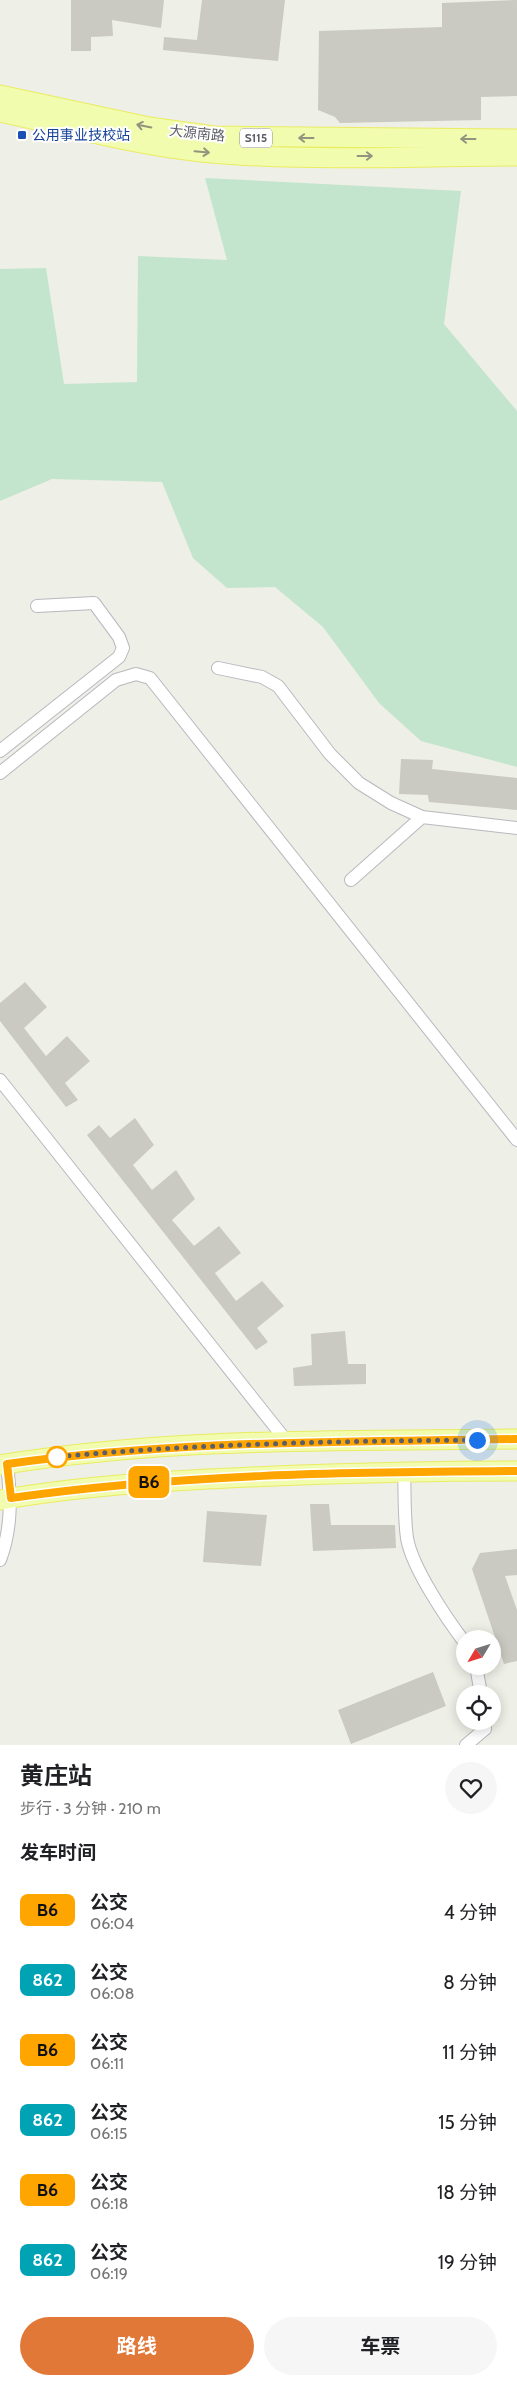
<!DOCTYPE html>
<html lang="zh">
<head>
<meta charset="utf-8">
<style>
	:root { --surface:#fff; --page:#f6f6f6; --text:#202124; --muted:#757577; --accent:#e27838 }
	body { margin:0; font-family:Cabin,"Noto Sans SC",sans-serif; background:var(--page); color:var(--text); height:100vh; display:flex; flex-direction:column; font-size:19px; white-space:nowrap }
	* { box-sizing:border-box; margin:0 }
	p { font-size:16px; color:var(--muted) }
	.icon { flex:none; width:28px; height:28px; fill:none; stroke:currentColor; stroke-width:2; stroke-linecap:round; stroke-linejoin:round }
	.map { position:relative; height:1745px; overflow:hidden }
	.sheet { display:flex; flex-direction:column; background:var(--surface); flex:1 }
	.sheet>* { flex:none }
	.badge { padding:0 10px; border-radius:8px; font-size:18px; line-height:32px }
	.needle { width:32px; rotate:232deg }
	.controls { position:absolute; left:456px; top:1630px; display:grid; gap:10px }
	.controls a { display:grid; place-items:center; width:45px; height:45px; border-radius:50%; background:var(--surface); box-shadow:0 2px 12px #0003; font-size:25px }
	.you { position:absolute; width:25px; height:25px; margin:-12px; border:4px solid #fff; border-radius:50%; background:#1a73e8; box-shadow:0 0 0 8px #1a73e833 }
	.map>.badge { position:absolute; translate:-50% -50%; box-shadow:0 0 0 2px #fff }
	h2 { padding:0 20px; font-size:19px; line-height:45px }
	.round { display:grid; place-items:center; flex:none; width:52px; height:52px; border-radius:26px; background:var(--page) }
	.summary { display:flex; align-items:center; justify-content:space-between; height:85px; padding:0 20px }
	h1 { font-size:24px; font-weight:700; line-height:38px }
	.cta { display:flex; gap:10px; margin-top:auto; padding:10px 20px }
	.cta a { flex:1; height:58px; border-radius:30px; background:var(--accent); color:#fff; font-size:20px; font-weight:700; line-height:58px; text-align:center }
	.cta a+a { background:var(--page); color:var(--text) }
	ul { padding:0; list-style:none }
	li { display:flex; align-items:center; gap:15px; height:70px; padding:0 20px }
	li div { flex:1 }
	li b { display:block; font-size:19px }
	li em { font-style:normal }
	li .badge { min-width:55px; font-weight:700; text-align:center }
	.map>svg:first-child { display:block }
	.green { fill:#c3e5cd }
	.building { fill:#cacac2 }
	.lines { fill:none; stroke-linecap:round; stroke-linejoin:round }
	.minor-casing { stroke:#b8b8bf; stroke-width:14 }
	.primary-casing { stroke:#eaec62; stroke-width:21 }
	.minor { stroke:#fff; stroke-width:12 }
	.primary { stroke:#f1fcae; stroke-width:19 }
	.oneway { stroke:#91957f }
	.line-casing { stroke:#fff; stroke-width:11 }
	.line { stroke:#ffa500; stroke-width:8 }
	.walk { stroke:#5d5e65; stroke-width:5; stroke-dasharray:0 9 }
	.transit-dot { fill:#1a4fb4; stroke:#fff; stroke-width:2 }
	.stop-dot { fill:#fff; stroke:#ffa500; stroke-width:2.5 }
	.labels { text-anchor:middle; stroke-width:4; stroke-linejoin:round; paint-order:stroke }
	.shield { fill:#fff; stroke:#8e8e93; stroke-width:1 }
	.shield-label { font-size:12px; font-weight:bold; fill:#5d5e65 }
	.street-label { font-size:14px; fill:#5d5e65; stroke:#fff }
	.transit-label { font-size:14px; fill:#164399; stroke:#fff; text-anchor:start }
</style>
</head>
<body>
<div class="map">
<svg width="517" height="1745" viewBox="0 0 517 1745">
	<rect width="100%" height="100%" fill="#eeefe6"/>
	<path class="green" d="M205 178 461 191 444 324 517 411V767L421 741 379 703 323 627 275 587 227 588 193 558 162 482 52 479 0 501V269L46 268 64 384 137 382 138 256 227 260Z"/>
	<path class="building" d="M71 0H164L161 28 112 20 113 36 91 37V51H71Z
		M202 0H285L278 61 163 50 164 37 197 40Z
		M517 0V96L481 97V120L340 123 335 117 318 110 319 31 442 27V3Z
		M401 759 433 760 432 769 517 778V810L429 802 428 795 399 794Z
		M25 982 47 1007 24 1028 46 1056 67 1036 90 1061 65 1083 78 1100 66 1107 0 1021V1003Z
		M135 1118 154 1145 133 1165 152 1190 176 1170 195 1199 172 1220 194 1246 219 1226 241 1253 215 1273 236 1301 262 1281 284 1306 257 1328 268 1342 256 1350 87 1135 99 1125 110 1138Z
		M345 1331 348 1364H366V1384L294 1386 293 1368 312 1365 311 1334Z
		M310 1504H329L331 1525H395L396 1548 313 1551Z
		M207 1511 267 1515 261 1566 203 1562Z
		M517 1549V1575L505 1576 517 1610V1661L504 1664 472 1569 480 1553Z
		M433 1672 446 1706 351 1744 338 1710Z"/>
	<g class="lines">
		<defs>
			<path id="minor" d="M218 668 262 677 278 686 330 754 359 783 391 803 422 817 517 828
				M0 751 119 657 123 648 119 637 94 603 37 606
				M0 773 116 680 136 674 150 678 517 1140
				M351 880 422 817
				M0 1080 288 1443
				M404 1473C405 1494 404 1517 407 1538 412 1568 447 1619 465 1643
				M0 1560C12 1528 11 1498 7 1464
				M476 1666 481 1694
				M466 1745 485 1729 484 1721"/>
			<path id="primary" d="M0 95 149 127 214 136 517 139
				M0 112C66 126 134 145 201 152 306 162 412 156 517 156
				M0 1465C170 1437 345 1441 517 1439
				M0 1500C91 1484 183 1480 275 1476 356 1473 436 1471 517 1471"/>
		</defs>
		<use href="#minor" class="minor-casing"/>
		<use href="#primary" class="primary-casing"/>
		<use href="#minor" class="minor"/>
		<use href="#primary" class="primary"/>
	</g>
	<defs><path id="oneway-shaft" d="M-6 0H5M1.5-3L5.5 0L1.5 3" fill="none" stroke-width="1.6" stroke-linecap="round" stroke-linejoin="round" transform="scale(1.25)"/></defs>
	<g class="oneway">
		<use href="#oneway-shaft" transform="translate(144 126) rotate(-169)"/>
		<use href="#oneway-shaft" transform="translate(306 138) rotate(-180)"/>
		<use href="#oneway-shaft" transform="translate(468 139) rotate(-180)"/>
		<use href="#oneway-shaft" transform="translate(202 152) rotate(5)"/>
		<use href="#oneway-shaft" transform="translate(365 156)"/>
	</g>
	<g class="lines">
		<defs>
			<path id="line" d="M517 1439C347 1442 176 1440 7 1464L11 1498C178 1474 348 1472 517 1471"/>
		</defs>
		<use href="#line" class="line-casing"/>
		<use href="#line" class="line"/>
		<path class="walk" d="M57 1457H54C195 1444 336 1441 477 1440"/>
	</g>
	<rect class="transit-dot" x="17" y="130" width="10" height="10" rx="2.5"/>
	<circle class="stop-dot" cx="57" cy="1457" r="10"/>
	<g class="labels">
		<rect class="shield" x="240" y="128.5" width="32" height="19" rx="4"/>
		<g class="shield-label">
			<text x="256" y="142">S115</text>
		</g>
		<g class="street-label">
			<text transform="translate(197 133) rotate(6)" y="5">大源南路</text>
		</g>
		<g class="transit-label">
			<text x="32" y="140">公用事业技校站</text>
		</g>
	</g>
</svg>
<div class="controls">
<a><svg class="needle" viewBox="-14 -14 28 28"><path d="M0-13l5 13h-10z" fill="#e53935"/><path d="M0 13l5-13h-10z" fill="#757577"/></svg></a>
<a><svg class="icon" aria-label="locate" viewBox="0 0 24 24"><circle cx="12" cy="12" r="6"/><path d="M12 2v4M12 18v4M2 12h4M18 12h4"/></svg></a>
</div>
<div class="you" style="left:477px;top:1440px"></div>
<b class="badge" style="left:149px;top:1482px;background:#ffa500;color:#111">B6</b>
</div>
<section class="sheet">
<div class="summary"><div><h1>黄庄站</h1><p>步行 · 3 分钟 · 210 m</p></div><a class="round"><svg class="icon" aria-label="heart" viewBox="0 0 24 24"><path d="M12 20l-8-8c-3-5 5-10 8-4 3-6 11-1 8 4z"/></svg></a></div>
<h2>发车时间</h2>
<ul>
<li><span class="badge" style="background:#ffa500;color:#111">B6</span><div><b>公交</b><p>06:04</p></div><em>4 分钟</em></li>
<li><span class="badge" style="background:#00a3b4;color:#fff">862</span><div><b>公交</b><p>06:08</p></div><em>8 分钟</em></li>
<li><span class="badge" style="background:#ffa500;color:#111">B6</span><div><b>公交</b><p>06:11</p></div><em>11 分钟</em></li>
<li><span class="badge" style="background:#00a3b4;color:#fff">862</span><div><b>公交</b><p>06:15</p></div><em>15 分钟</em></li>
<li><span class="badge" style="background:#ffa500;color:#111">B6</span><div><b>公交</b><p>06:18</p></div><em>18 分钟</em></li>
<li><span class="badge" style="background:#00a3b4;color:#fff">862</span><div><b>公交</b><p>06:19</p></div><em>19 分钟</em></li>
</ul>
<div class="cta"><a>路线</a><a>车票</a></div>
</section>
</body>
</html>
